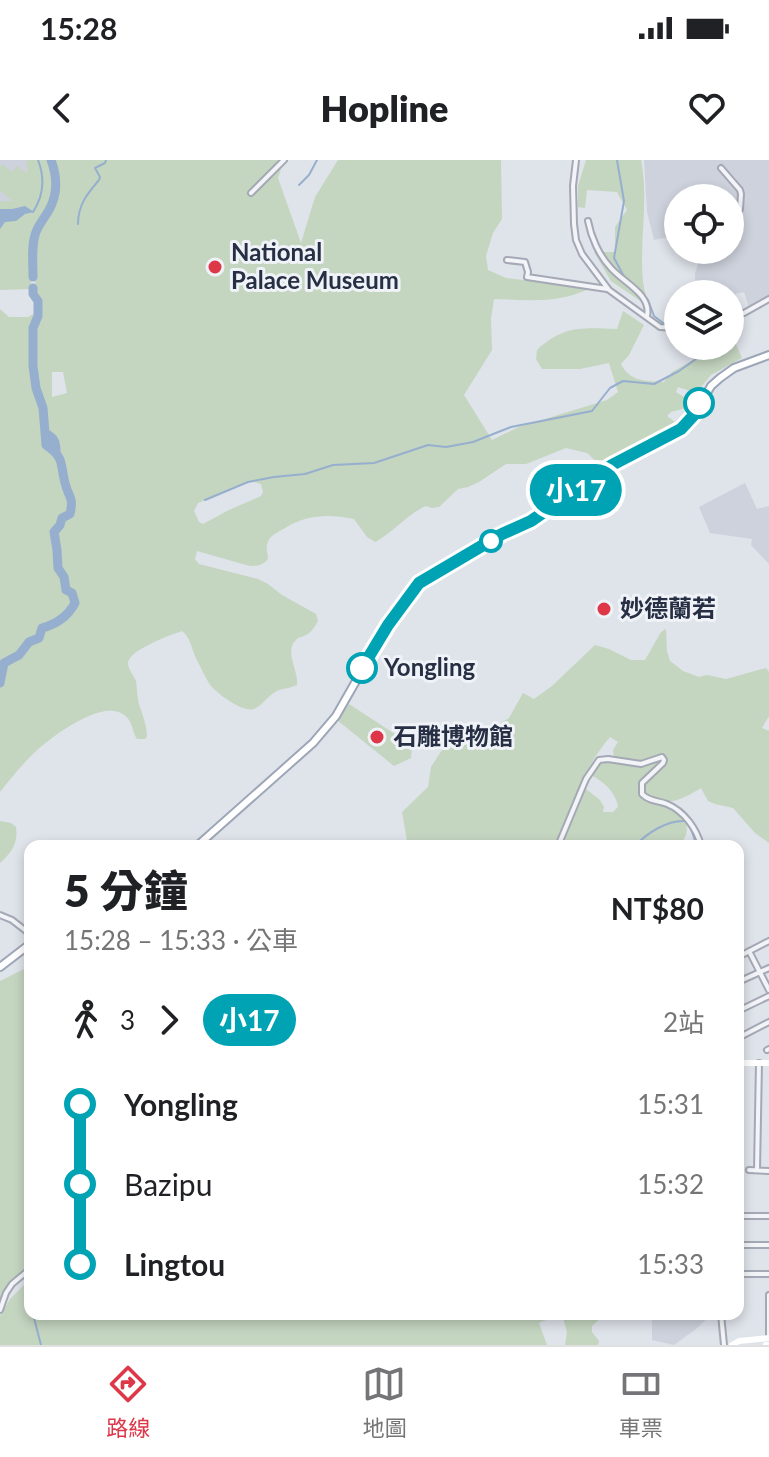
<!DOCTYPE html>
<html lang="zh-TW">
<head>
<meta charset="utf-8">
<style>
	:root { --surface:#fff; --page:#f6f6f6; --text:#202124; --muted:#757577; --line:#e0e0e0; --accent:#dd3748 }
	body { margin:0; font-family:Lato,"Noto Sans TC",sans-serif; background:var(--page); color:var(--text); height:100vh; display:flex; flex-direction:column; font-size:30px; white-space:nowrap }
	* { box-sizing:border-box; margin:0 }
	p { font-size:26px; color:var(--muted) }
	.icon { flex:none; width:44px; height:44px; fill:none; stroke:currentColor; stroke-width:2; stroke-linecap:round; stroke-linejoin:round }
	.map { position:relative; flex:1; overflow:hidden }
	.sheet { position:absolute; left:24px; top:680px; width:720px; height:480px; display:flex; flex-direction:column; background:var(--surface); border-radius:16px; box-shadow:0 4px 12px #0003 }
	.sheet>* { flex:none }
	.badge { padding:0 16px; border-radius:26px; font-size:28px; line-height:52px }
	.controls { position:absolute; left:664px; top:24px; display:grid; gap:16px }
	.controls a { display:grid; place-items:center; width:80px; height:80px; border-radius:50%; background:var(--surface); box-shadow:0 4px 12px #0003; font-size:40px }
	.map>.badge { position:absolute; translate:-50% -50%; box-shadow:0 0 0 4px #fff }
	.legs { display:flex; align-items:center; gap:12px; height:88px; padding:0 40px; font-size:26px }
	.legs p { margin-inline-start:auto }
	.summary { display:flex; align-items:center; justify-content:space-between; height:136px; padding:0 40px }
	h1 { font-size:44px; font-weight:800; line-height:60px }
	ul { padding:0 40px; list-style:none }
	li { display:flex; align-items:center; gap:28px; height:80px; font-size:30px }
	li i { display:grid; place-items:center; width:12px; height:100%; margin:0 10px; background:currentColor }
	li i::after { content:''; width:20px; height:20px; margin:-10px; border:6px solid; border-radius:50%; background:var(--surface) }
	li p { margin-inline-start:auto }
	li:first-child i { background:linear-gradient(#0000 50%,currentColor 0) }
	li:last-child i { background:linear-gradient(currentColor 50%,#0000 0) }
	.status { display:flex; justify-content:space-between; align-items:center; height:56px; padding:0 40px; background:var(--surface); direction:ltr }
	.status svg { height:22px; fill:currentColor }
	header { display:flex; justify-content:space-between; align-items:center; height:104px; padding:0 40px; background:var(--surface); font-size:36px; font-weight:800 }
	.tab-bar { display:flex; justify-content:space-around; align-items:center; height:112px; border-top:2px solid var(--line); background:var(--surface); font-size:22px; color:var(--muted) }
	.tab-bar a { display:grid; justify-items:center; gap:4px }
	.tab-bar .active { color:var(--accent) }
	.map>svg:first-child { display:block }
	.built { fill:#cdd2dc }
	.green { fill:#c4d5c0; fill-rule:evenodd }
	.water { fill:#97afce }
	.lines { fill:none; stroke-linecap:round; stroke-linejoin:round }
	.stream { stroke:#97afce; stroke-width:2 }
	.river { stroke:#97afce; stroke-width:9 }
	.street-casing { stroke:#a4a9b5; stroke-width:8 }
	.primary-casing { stroke:#9da6b7; stroke-width:10 }
	.street { stroke:#f3f4f8; stroke-width:4 }
	.secondary { stroke:#fff; stroke-width:6 }
	.primary { stroke:#fff; stroke-width:6 }
	.line-1-casing { stroke:#fff; stroke-width:18 }
	.line-1 { stroke:#00a3b4; stroke-width:12 }
	.poi-dot { fill:#dd3748; stroke:#eff2f7; stroke-width:3 }
	.stop-1-dot { fill:#fff; stroke:#00a3b4; stroke-width:4 }
	.labels { text-anchor:middle; stroke-width:6; stroke-linejoin:round; paint-order:stroke }
	.poi-label { font-size:24px; font-weight:bold; fill:#262f43; stroke:#eff2f7; text-anchor:start }
	.stop-label { font-size:24px; font-weight:bold; fill:#262f43; stroke:#eff2f7; text-anchor:start }
</style>
</head>
<body>
<div class="status"><b>15:28</b><svg viewBox="0 0 49 12"><path d="M0 12V9h3v3zM5 12V6h3v6zM10 12V3h3v9zM15 12V0h3v12zM26 1h20v11H26zM47 4h2v5h-2z"/></svg></div>
<header><svg class="icon" aria-label="back" viewBox="0 0 24 24"><path d="M15 5l-7 7 7 7"/></svg>Hopline<svg class="icon" aria-label="heart" viewBox="0 0 24 24"><path d="M12 20l-8-8c-3-5 5-10 8-4 3-6 11-1 8 4z"/></svg></header>
<div class="map">
<svg width="769" height="1185" viewBox="0 0 769 1185">
	<rect width="100%" height="100%" fill="#dfe3ea"/>
	<path class="built" d="M0 0H26L29 43 0 41Z
		M644 0H769V136L749 147 744 132 730 135V134H696L695 113 698 104 707 94 704 90H730V38H678V79L668 77 654 80 647 52Z
		M745 323 757 349 769 346V404L751 385 752 379 710 373 699 347Z
		M682 1154H712L696 1169 674 1185 652 1180V1156L677 1157Z"/>
	<path class="green" d="M26 0H47C54 20 54 37 43 55 40 60 36 66 34 72 28 89 32 111 31 129L0 130V41H13L0 31V7L2 4 12 12 17 6 27 14Z
		M51 0H284L278 18 301 83 315 37 338 0H501L502 59 493 73 486 96 488 110 506 118 590 128C560 144 527 140 494 139L491 159 492 190 464 235 492 280 519 267 607 240 618 232 609 203 580 209H542L536 199 537 190C564 165 582 168 617 169L623 151 644 165 629 195 621 204C630 222 646 221 664 222L672 212 717 186H730V181L734 180 742 198 711 215 696 233 678 227 676 232 690 241 686 248 671 252 667 256 675 262 599 304 587 293 566 288 526 304H506L479 322 468 327 458 329 439 347 432 348 426 346C407 354 394 372 375 382L367 377 354 359C329 354 307 354 285 368 277 373 269 375 267 385 266 390 268 394 268 399 262 406 255 407 246 405L197 391 195 399 199 404 258 419 268 424 282 435 316 454 318 461C314 468 311 473 304 476 302 477 299 477 297 479 283 491 299 511 297 525 291 528 285 528 279 530 269 534 263 545 254 549 243 553 218 534 211 526 206 519 200 506 196 498 191 488 191 478 182 471 170 475 129 490 128 503 128 509 134 516 136 521 137 527 137 534 138 540 141 552 147 564 147 577L145 579H137C131 569 133 559 121 553 97 541 45 581 29 598 18 609 9 621 0 632V149L9 157H28L41 150 40 136 35 131 36 87 38 74 51 52 58 34ZM52 212H63L67 233 52 237ZM251 321 261 324 263 332 261 336 229 350 203 364 199 362 194 351 198 343Z
		M586 0H641C649 40 639 81 643 122 644 130 647 139 649 147L611 121 594 92H615V67L627 50 617 32 587 30 585 48 578 47V26Z
		M666 469 667 491 670 501 683 511 699 517 707 515 726 519 766 508 769 512V556L762 568 769 571V683L755 673 733 648 715 644 708 641 701 628C694 632 686 637 677 640 662 645 641 641 645 622L664 604 663 596 658 595 640 602 614 597 613 590 618 582 610 577C584 607 570 649 555 686H402L407 681 402 652 428 627 431 607 442 590 463 586 509 558 523 533 534 539 552 526 595 485 609 489 631 500H645L661 472Z
		M349 544 404 580 412 587 411 598 394 606 337 560Z
		M659 599H662V602L641 621 640 631 645 640C651 642 659 642 665 645 684 653 696 670 678 686H562L586 629 600 640 604 647 603 652H613L618 647C616 632 604 622 591 615 603 591 619 607 640 606 647 606 653 602 659 599Z
		M0 661 11 663 16 667C18 684 12 692 0 703Z
		M30 806V1104L2 1135 0 1140V821Z
		M30 1119V1154H546V1160L539 1163 547 1185H0V1156L10 1139Z
		M562 1154H601L602 1157 592 1166V1172L599 1181 598 1185H565L567 1172Z"/>
	<path class="water" d="M25 46 34 52 25 54 16 61 5 62 0 69V49H12Z"/>
	<g class="lines">
		<path class="stream" d="M617 0 624 41 614 98 626 120
			M299 25 309 15 317 0
			M33 52C44 35 45 18 38 0
			M78 64C78 45 87 34 99 20L100 17 95 8 105 3 106 0
			M643 135 648 140 654 156 667 166
			M205 340 248 322 274 317 305 314 333 305 374 303 428 285 446 287 473 282 511 267 592 251 610 228 623 221 654 224 679 211 696 199 695 186
			M635 686C647 673 667 660 685 661L691 669 697 686
			M33 1154 41 1185"/>
		<path class="river" d="M33 117C33 103 31 85 36 72 39 64 45 57 49 50 58 34 57 16 51 0
			M45 273C54 278 56 281 56 292
			M0 523 4 503 19 495 29 482 39 478 42 468C57 464 68 456 75 443L72 433 66 430 64 417 58 408 57 390 54 372 60 365 62 358 70 354C74 336 69 339 65 323 60 304 65 298 46 285L43 248 36 228 33 206V168L38 156V141L33 134V128"/>
		<defs>
			<path id="street" d="M576 0 573 26 574 64 576 80 582 94 609 130 660 167 678 168
				M721 8 740 30 741 34 740 49
				M251 33 284 0
				M588 61C591 77 599 95 610 107 622 122 652 134 647 156
				M507 100 525 102 528 112 527 117 607 129
				M730 156 744 153 769 139
				M558 686 586 619 599 600 608 599 641 604 662 597 664 600 663 603 642 623V634C650 642 657 640 667 644 684 651 697 669 701 686
				M0 755 12 760 30 774
				M749 791 769 830
				M738 797 769 781
				M738 822 769 808
				M738 851 769 836
				M738 878 769 862
				M767 890 769 889
				M749 1010 769 1011
				M757 1010 759 903
				M738 1056H769
				M738 1085H769
				M738 1114H769
				M0 1150 6 1133 12 1124 30 1109
				M721 1154 724 1185
				M769 1177V1135"/>
			<path id="primary" d="M197 686 313 583 336 556 388 465 419 423 502 374 531 361 612 305 681 269 694 255 711 226 720 218 734 208 769 195
				M0 807 30 784"/>
		</defs>
		<use href="#street" class="street-casing"/>
		<use href="#primary" class="primary-casing"/>
		<use href="#street" class="street"/>
		<path class="secondary" d="M738 903H769
			M732 1185 739 1181 769 1178
			M766 1185H769"/>
		<use href="#primary" class="primary"/>
	</g>
	<g class="lines">
		<defs>
			<path id="line-1" d="M362 508 388 465 419 423 502 374 531 361 612 305 681 269 694 255 699 243"/>
		</defs>
		<use href="#line-1" class="line-1-casing"/>
		<use href="#line-1" class="line-1"/>
	</g>
	<g class="poi-dot">
		<circle cx="215" cy="107" r="8"/>
		<circle cx="604" cy="449" r="8"/>
		<circle cx="377" cy="577" r="8"/>
	</g>
	<g class="stop-1-dot">
		<circle cx="699" cy="243" r="14"/>
		<circle cx="491" cy="381" r="10"/>
		<circle cx="362" cy="508" r="14"/>
	</g>
	<g class="labels">
		<g class="poi-label">
			<text x="231" y="101">National<tspan x="231" dy="28">Palace Museum</tspan></text>
			<text x="620" y="457">妙德蘭若</text>
			<text x="393" y="585">石雕博物館</text>
		</g>
		<g class="stop-label">
			<text x="384" y="516">Yongling</text>
		</g>
	</g>
</svg>
<div class="controls">
<a><svg class="icon" aria-label="locate" viewBox="0 0 24 24"><circle cx="12" cy="12" r="6"/><path d="M12 2v4M12 18v4M2 12h4M18 12h4"/></svg></a>
<a><svg class="icon" aria-label="layers" viewBox="0 0 24 24"><path d="M12 4l9 5-9 5-9-5zM3 14l9 5 9-5"/></svg></a>
</div>
<b class="badge" style="left:576px;top:330px;background:#00a3b4;color:#fff">小17</b>
<section class="sheet">
<div class="summary"><div><h1>5 分鐘</h1><p>15:28 – 15:33 · 公車</p></div><b>NT$80</b></div>
<div class="legs"><svg class="icon" aria-label="walk" viewBox="0 0 24 24"><circle cx="13" cy="4" r="2"/><path d="M13 8l-2 6 4 7M11 14l-3 7M7 12l3-4h3l4 4"/></svg>3<svg class="icon" aria-label="forward" viewBox="0 0 24 24"><path d="M9 5l7 7-7 7"/></svg><b class="badge" style="background:#00a3b4;color:#fff">小17</b><p>2站</p></div>
<ul>
<li><i style="color:#00a3b4"></i><b>Yongling</b><p>15:31</p></li>
<li><i style="color:#00a3b4"></i><span>Bazipu</span><p>15:32</p></li>
<li><i style="color:#00a3b4"></i><b>Lingtou</b><p>15:33</p></li>
</ul>
</section>
</div>
<nav class="tab-bar">
<a class="active"><svg class="icon" aria-label="directions" viewBox="0 0 24 24"><path d="M12 3l9 9-9 9-9-9zM9 14v-3h6M13 9l2 2-2 2"/></svg>路線</a>
<a><svg class="icon" aria-label="map" viewBox="0 0 24 24"><path d="M3 6l6-2 6 2 6-2v14l-6 2-6-2-6 2zM9 4v14M15 6v14"/></svg>地圖</a>
<a><svg class="icon" aria-label="tickets" viewBox="0 0 24 24"><path d="M3 7h18v10H3zM15 7v10"/></svg>車票</a>
</nav>
</body>
</html>
